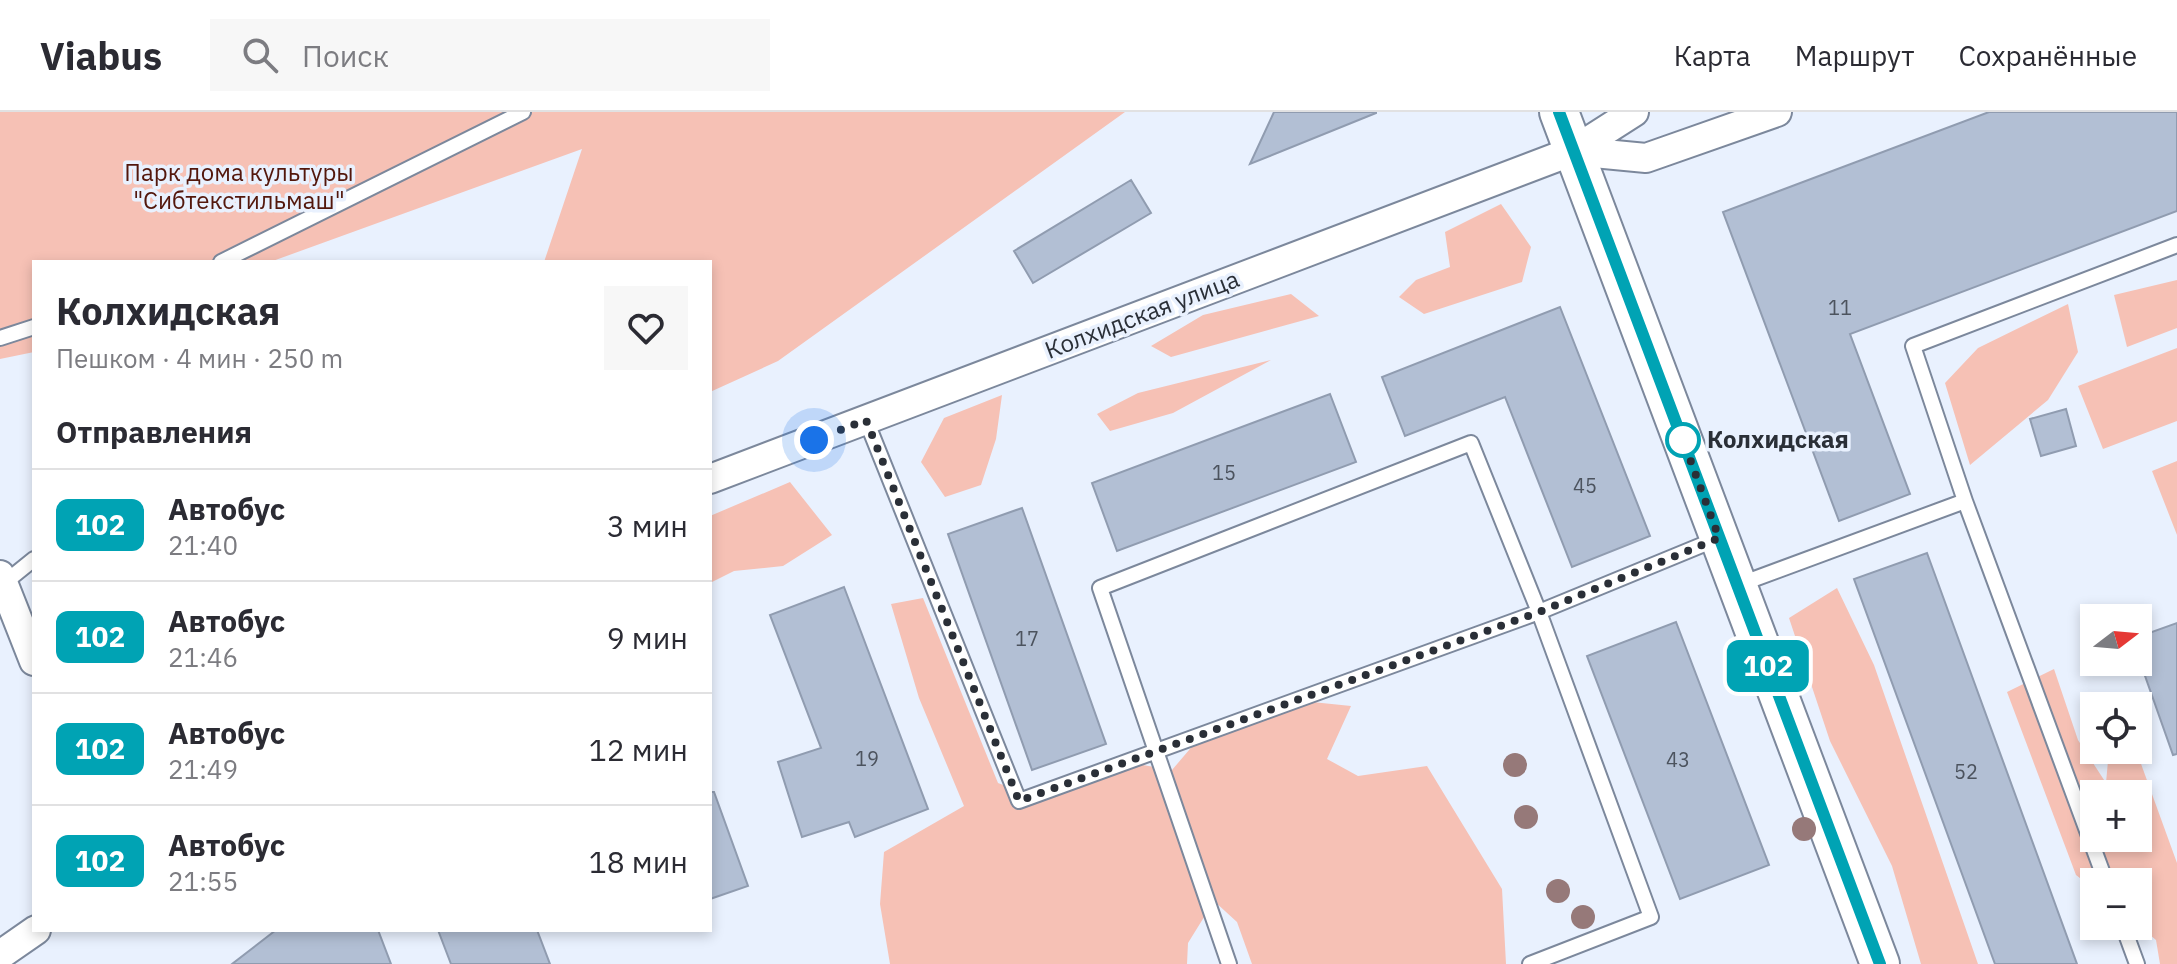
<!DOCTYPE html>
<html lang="ru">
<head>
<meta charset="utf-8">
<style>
	:root { --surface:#fff; --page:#f7f7f7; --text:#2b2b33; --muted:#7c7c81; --line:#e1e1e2 }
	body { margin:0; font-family:"IBM Plex Sans",sans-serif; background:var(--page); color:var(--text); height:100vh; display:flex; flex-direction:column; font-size:30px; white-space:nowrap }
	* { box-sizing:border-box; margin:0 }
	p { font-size:26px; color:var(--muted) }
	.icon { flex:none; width:44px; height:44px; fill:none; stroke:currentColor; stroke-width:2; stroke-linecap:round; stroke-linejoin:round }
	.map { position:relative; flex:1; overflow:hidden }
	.sheet { position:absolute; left:32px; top:148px; width:680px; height:672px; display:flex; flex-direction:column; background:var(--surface); border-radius:0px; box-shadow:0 4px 12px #0003 }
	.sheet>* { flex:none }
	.badge { padding:0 16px; border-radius:12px; font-size:28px; line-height:52px }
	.needle { width:52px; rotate:74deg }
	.buttons { position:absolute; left:2080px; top:492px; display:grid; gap:16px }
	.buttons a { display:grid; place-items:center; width:72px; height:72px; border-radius:0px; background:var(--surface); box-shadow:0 4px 12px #0003; font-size:40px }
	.you { position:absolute; width:40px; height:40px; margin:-20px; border:6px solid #fff; border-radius:50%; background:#1a73e8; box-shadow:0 0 0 12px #1a73e833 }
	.map>.badge { position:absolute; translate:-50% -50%; box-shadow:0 0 0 4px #fff }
	h2 { padding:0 24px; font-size:30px; line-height:72px }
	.round { display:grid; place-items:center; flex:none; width:84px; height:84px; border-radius:0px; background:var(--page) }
	.head { display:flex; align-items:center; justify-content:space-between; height:136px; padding:0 24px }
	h1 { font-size:38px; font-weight:700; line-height:60px }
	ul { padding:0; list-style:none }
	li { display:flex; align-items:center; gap:24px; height:112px; padding:0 24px; border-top:2px solid var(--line) }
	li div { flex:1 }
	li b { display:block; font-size:30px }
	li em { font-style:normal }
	li .badge { min-width:88px; font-weight:700; text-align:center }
	header { display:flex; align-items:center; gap:48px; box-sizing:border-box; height:112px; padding:0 40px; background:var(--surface); border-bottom:2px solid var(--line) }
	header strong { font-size:38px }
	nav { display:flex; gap:44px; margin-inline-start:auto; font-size:28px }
	.search { width:560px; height:72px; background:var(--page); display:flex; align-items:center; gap:20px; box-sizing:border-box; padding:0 28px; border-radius:0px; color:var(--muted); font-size:30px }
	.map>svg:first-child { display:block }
	.green { fill:#f6c1b5; fill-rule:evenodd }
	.building { fill:#b2bfd4; stroke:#909cb0; stroke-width:2 }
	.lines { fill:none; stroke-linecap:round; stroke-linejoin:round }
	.lane-casing { stroke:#7c889c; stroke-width:18 }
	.street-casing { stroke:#7c889c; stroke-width:32 }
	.secondary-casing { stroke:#7c889c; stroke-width:42 }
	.lane { stroke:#fff; stroke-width:14 }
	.street { stroke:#fff; stroke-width:28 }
	.secondary { stroke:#fff; stroke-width:38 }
	.tree { fill:#967979 }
	.line-casing { stroke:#fff; stroke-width:18 }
	.line { stroke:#00a3b4; stroke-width:12 }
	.walk { stroke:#2a2f37; stroke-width:8; stroke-dasharray:0 14.4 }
	.stop-dot { fill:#fff; stroke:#00a3b4; stroke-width:4 }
	.labels { text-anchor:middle; stroke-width:7; stroke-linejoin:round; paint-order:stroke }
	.number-label { font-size:20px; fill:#4c535e }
	.park-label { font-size:24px; fill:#53170c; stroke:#e9f1fe }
	.street-label { font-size:24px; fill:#2a2f37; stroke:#e9f1fe }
	.stop-label { font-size:24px; font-weight:bold; fill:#2a2f37; stroke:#e9f1fe; text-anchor:start }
</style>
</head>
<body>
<header>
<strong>Viabus</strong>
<div class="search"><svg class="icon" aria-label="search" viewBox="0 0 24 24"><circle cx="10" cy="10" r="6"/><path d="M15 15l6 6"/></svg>Поиск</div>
<nav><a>Карта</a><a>Маршрут</a><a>Сохранённые</a></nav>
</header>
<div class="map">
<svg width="2177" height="852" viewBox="0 0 2177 852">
	<rect width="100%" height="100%" fill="#e9f1fe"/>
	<path class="green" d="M0 0H1125L778 249 710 280V150H544L582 37 270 150H34V240L0 247Z
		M1501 92 1531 135 1522 170 1424 202 1399 185 1416 168 1450 155 1445 120Z
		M2177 168V216L2127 235 2114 183Z
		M1291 182 1319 204 1171 245 1151 234 1203 203Z
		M2068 192 2078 240 2048 288 1970 353 1945 271 1978 236Z
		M2177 236V309L2103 337 2078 274Z
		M1271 248 1173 301 1110 319 1097 302 1138 281Z
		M1002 283 996 327 981 373 945 385 921 350 944 306Z
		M2177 349V423L2152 359Z
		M790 370 832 423 783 454 734 459 710 471V404Z
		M1837 476 1874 553 1978 852H1921L1892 754 1830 629 1789 506Z
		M923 486 998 671 1032 684 1131 651 1172 658 1201 624 1283 587 1351 594 1327 647 1358 664 1427 654 1502 777 1506 852H1252L1237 810 1214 789 1188 831 1187 852H890L880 792 884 740 964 694 919 586 891 492Z
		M2054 557 2078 628 2106 671 2109 638H2136L2177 751V852H2160L2156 828 2138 813V770H2094V777L2076 763 2007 580ZM2094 682H2138V726H2094Z"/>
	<path class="building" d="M1274 0H1376V1L1250 52Z
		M1989 0H2177V99L1850 222 1910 382 1839 409 1723 100Z
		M1131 68 1151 101 1033 171 1014 139Z
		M1560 195 1650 424 1572 455 1505 285 1405 324 1382 265Z
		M1330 282 1356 350 1117 439 1092 371Z
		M2066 297 2076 334 2041 344 2030 307Z
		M1022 396 1106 632 1032 658 948 422Z
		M1927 441 2077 852H1995L1854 467Z
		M844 475 928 697 855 725 849 710 802 725 778 650 821 636 770 503Z
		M1676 510 1769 753 1680 787 1587 544Z
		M2177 511V642L2173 643 2138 544V525Z
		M710 680H714L748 774 710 787Z
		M276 818H378L391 852H232Z
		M438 818H537L550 852H451Z"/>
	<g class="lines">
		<defs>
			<path id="lane" d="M221 150 523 0
				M0 226 34 215
				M866 308 1019 689 1539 500 1719 426
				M1965 389 2106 770
				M3 472 34 447
				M1738 473 1965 389 1913 234 2177 133
				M2123 814 2137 852
				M1229 852 1100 476 1471 331 1539 500 1651 805 1530 852"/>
			<path id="street" d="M1573 39 1646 46 1777 0
				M710 367 1573 39 1634 0
				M0 463 34 549
				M0 843 36 818"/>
			<path id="secondary" d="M1559 0 1880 852"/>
		</defs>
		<use href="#lane" class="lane-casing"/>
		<use href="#street" class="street-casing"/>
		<use href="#secondary" class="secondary-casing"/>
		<use href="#lane" class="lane"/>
		<use href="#street" class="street"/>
		<use href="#secondary" class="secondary"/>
	</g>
	<g class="tree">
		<circle cx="1515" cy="653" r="12"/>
		<circle cx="1526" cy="705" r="12"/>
		<circle cx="1804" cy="717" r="12"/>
		<circle cx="1558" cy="779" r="12"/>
		<circle cx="1583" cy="805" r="12"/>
	</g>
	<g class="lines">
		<defs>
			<path id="line" d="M1559 0 1880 852"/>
		</defs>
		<use href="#line" class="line-casing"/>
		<use href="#line" class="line"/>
		<path class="walk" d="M814 328 866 308 1019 689 1539 500 1719 426 1683 328"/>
	</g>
	<circle class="stop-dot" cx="1683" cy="328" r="16"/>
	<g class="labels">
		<g class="number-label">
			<text x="1840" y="203">11</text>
			<text x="1224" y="368">15</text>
			<text x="1585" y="381">45</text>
			<text x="1027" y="534">17</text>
			<text x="867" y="654">19</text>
			<text x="1678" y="655">43</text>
			<text x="1966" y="667">52</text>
		</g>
		<g class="park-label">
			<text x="239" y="69">Парк дома культуры<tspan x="239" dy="28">"Сибтекстильмаш"</tspan></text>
		</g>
		<g class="street-label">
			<text transform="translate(1142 203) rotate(-21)" y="8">Колхидская улица</text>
		</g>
		<g class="stop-label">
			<text x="1707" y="336">Колхидская</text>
		</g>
	</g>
</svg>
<div class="buttons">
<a><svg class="needle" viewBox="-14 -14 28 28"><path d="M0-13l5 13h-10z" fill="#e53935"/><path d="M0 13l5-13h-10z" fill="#7c7c81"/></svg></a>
<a><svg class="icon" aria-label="locate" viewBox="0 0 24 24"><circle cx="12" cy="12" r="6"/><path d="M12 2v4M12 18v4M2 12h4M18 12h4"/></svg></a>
<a>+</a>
<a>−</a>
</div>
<div class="you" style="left:814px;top:328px"></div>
<b class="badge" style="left:1768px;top:554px;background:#00a3b4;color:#fff">102</b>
<section class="sheet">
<div class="head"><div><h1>Колхидская</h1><p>Пешком · 4 мин · 250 m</p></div><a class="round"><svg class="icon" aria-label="heart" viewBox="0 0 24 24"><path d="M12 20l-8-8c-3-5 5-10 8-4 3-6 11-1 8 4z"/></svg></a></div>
<h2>Отправления</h2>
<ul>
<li><span class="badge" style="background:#00a3b4;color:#fff">102</span><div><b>Автобус</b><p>21:40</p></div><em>3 мин</em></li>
<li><span class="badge" style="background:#00a3b4;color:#fff">102</span><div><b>Автобус</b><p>21:46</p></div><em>9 мин</em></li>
<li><span class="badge" style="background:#00a3b4;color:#fff">102</span><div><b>Автобус</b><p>21:49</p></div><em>12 мин</em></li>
<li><span class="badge" style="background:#00a3b4;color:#fff">102</span><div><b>Автобус</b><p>21:55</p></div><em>18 мин</em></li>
</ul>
</section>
</div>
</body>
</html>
